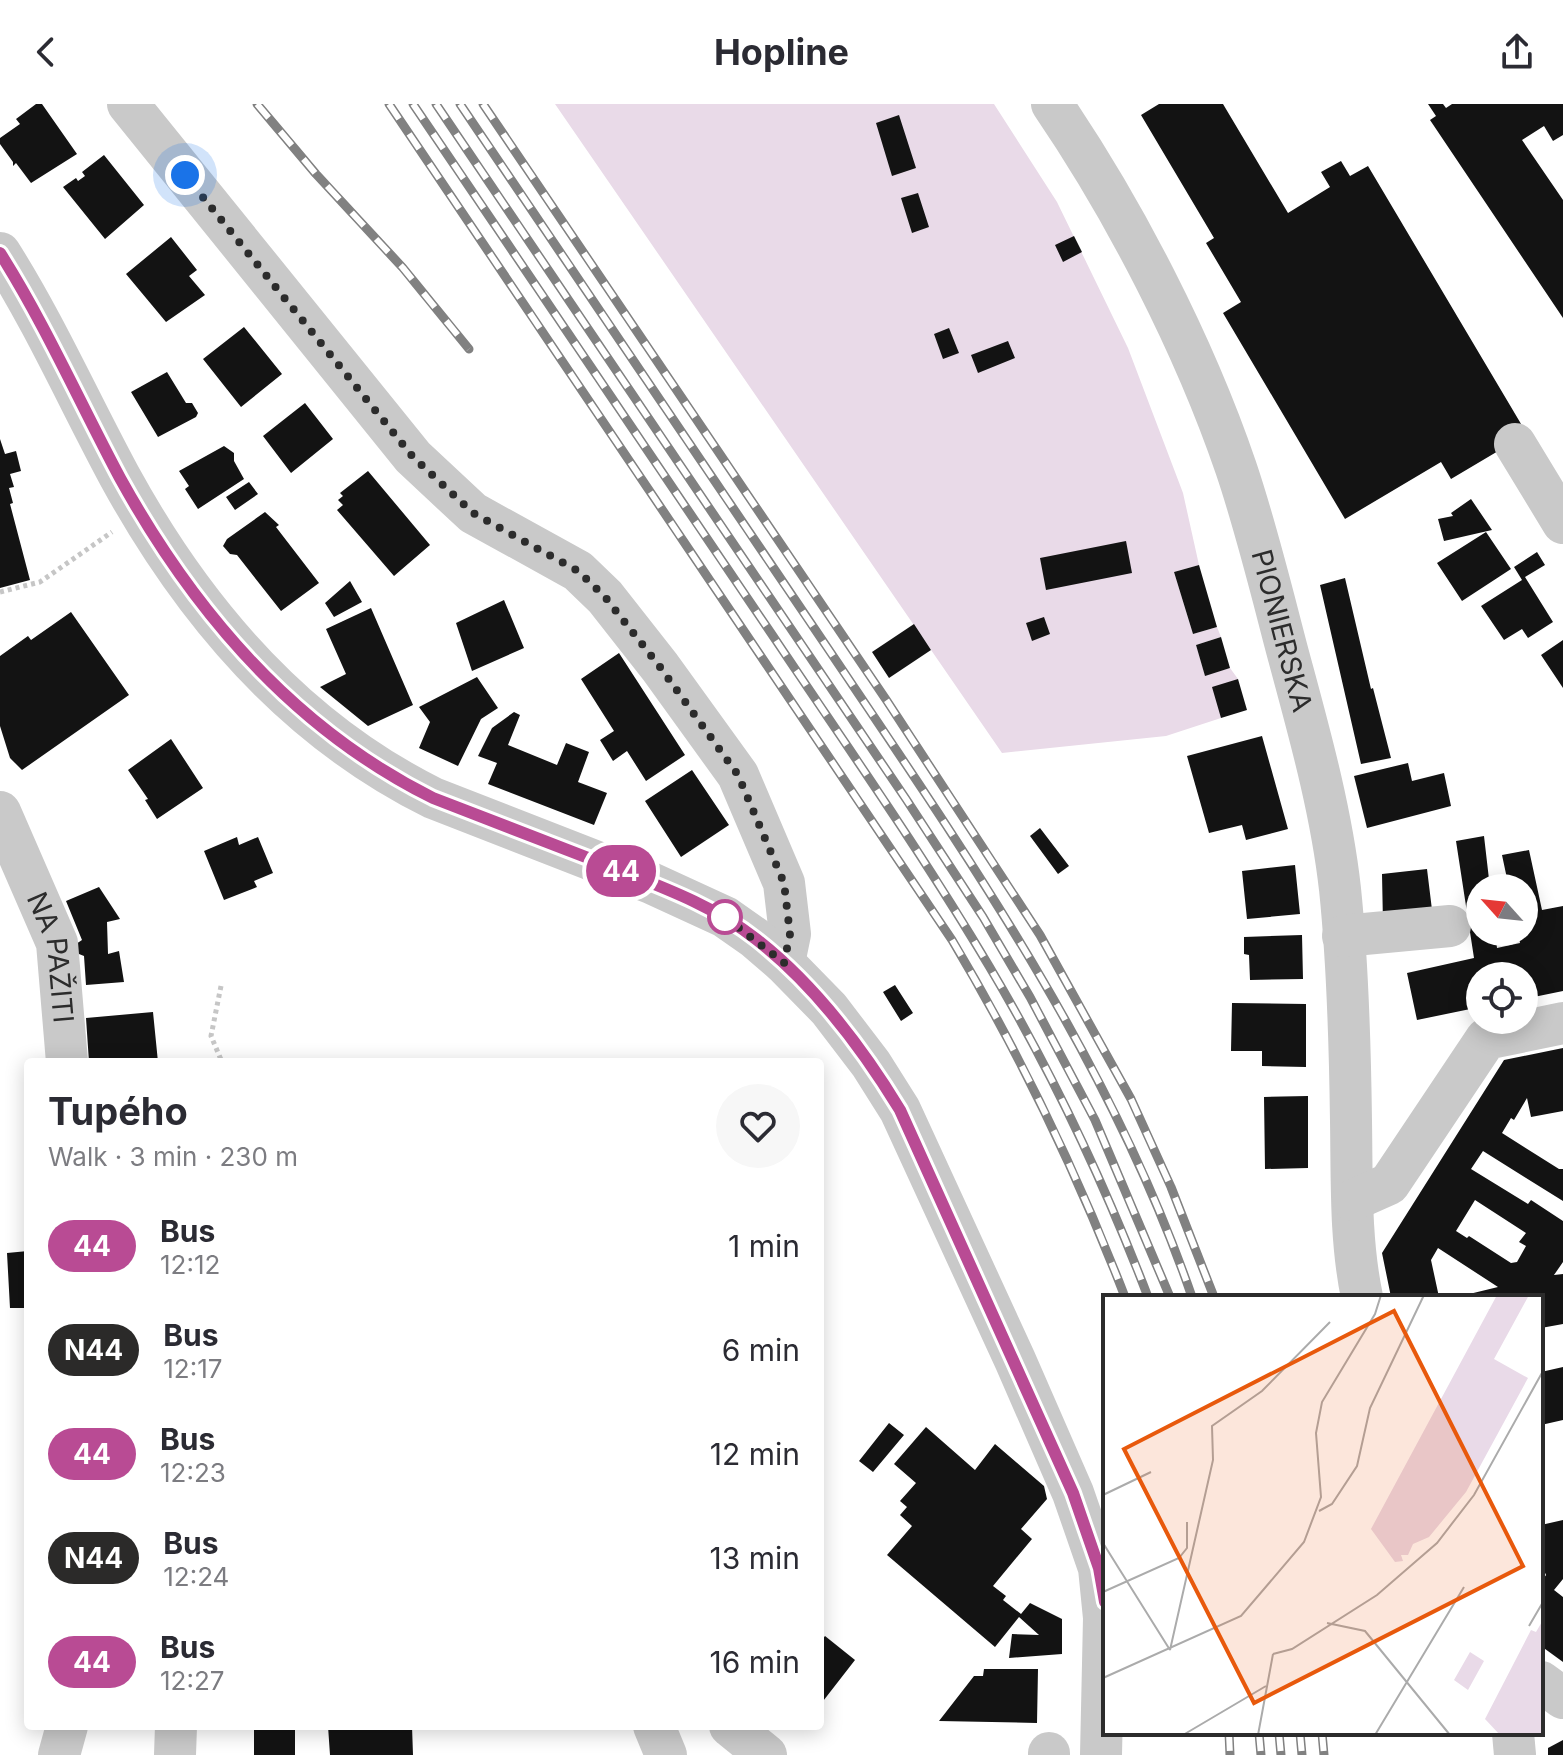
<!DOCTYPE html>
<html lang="en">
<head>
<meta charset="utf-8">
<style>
	:root { --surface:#fff; --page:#f7f7f7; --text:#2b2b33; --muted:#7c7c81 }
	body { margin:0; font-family:Inter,sans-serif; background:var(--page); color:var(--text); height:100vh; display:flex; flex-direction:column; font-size:30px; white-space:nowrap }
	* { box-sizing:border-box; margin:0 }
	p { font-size:26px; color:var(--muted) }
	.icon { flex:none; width:44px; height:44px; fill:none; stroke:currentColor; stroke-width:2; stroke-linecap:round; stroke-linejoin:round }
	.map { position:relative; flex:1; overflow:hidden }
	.panel { position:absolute; left:24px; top:954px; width:800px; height:672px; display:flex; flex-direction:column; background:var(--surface); border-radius:8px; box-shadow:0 4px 20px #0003 }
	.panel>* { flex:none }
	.badge { padding:0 16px; border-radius:26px; font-size:28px; line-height:52px }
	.needle { width:52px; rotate:297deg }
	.fabs { position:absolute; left:1466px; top:770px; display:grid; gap:16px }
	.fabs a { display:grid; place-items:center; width:72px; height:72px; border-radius:50%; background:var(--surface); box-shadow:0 4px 20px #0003; font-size:40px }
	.you { position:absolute; width:40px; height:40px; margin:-20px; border:6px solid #fff; border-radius:50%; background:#1a73e8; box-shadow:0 0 0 12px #1a73e833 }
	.map>.badge { position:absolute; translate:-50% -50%; box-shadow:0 0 0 4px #fff }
	.round { display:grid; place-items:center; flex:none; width:84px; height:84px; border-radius:42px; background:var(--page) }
	.headline { display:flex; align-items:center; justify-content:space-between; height:136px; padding:0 24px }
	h1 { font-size:38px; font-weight:700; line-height:60px }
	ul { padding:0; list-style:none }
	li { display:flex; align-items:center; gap:24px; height:104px; padding:0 24px }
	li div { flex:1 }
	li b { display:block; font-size:30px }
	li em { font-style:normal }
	li .badge { min-width:88px; font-weight:700; text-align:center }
	header { display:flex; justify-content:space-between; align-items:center; height:104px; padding:0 24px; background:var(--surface); font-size:36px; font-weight:700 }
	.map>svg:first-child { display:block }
	.green { fill:#e9dae8 }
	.building { fill:#131313; fill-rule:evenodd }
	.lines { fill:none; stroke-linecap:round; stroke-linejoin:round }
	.path { stroke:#c6c6c6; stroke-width:5; stroke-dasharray:4 4; stroke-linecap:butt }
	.minor { stroke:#c9c9c9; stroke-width:42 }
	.rail-casing { stroke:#818181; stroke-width:9 }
	.rail { stroke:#fff; stroke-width:6; stroke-dasharray:18; stroke-linecap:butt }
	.line-casing { stroke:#fff; stroke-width:18 }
	.line { stroke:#b94b94; stroke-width:12 }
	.walk { stroke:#2c2c2c; stroke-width:8; stroke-dasharray:0 14.4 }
	.stop-dot { fill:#fff; stroke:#b94b94; stroke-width:4 }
	.labels { text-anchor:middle; stroke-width:8; stroke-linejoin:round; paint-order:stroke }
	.street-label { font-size:28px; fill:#2c2c2c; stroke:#fff }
	.inset-road { fill:none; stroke:#ababab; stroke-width:2 }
	.view { fill:#e8590c; fill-opacity:0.15; stroke:#e8590c; stroke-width:4 }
	.inset-edge { fill:none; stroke:#2c2c2c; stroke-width:4 }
</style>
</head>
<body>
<header><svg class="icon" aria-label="back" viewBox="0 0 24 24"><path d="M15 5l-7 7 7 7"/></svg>Hopline<svg class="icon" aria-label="share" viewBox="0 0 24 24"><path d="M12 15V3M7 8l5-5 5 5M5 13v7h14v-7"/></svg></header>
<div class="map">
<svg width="1563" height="1651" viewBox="0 0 1563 1651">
	<rect width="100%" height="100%" fill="#fff"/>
	<path class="green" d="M555 0H994L1057 98 1128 244 1183 389 1199 461 1174 468 1193 530 1217 523 1221 533 1196 541 1205 571 1230 564 1238 575 1221 614 1166 632 1002 649Z"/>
	<path class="building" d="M36 0H42L77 50 31 79 16 59 13 62V58L0 40V34L20 20 16 15Z
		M1159 0H1223L1288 109 1330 83 1321 68 1341 57 1350 72 1368 62 1527 330 1451 375 1441 358 1345 415 1223 209 1241 198 1206 139 1214 134 1141 11Z
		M1428 0H1443L1446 4 1452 0H1563V31L1553 37 1544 22 1522 36 1563 96V214L1430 16 1436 12Z
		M899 11 916 64 892 72 876 19Z
		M104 51 144 101 105 135 63 83 76 74 78 77 85 72 82 68Z
		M918 89 929 123 912 129 901 94Z
		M1074 132 1082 148 1063 158 1055 141Z
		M171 133 197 166 189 172 205 191 166 218 126 170Z
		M244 223 282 270 241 303 203 255Z
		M949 224 959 249 943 255 934 230Z
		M1008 237 1015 254 978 269 971 251Z
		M167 268 186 299H192L198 309 196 313 158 333 131 288Z
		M305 299 333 335 291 369 263 332Z
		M0 335 5 350 16 347 21 367 10 370 14 383 9 384 13 399 10 400 30 476 0 484Z
		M224 342 234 349V357L244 375 198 405 185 385 189 382 179 367Z
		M368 367 430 441 394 472 337 406 343 401 338 396 343 392 340 389Z
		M249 378 258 390 235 406 226 393Z
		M1471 395 1492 426 1444 437 1438 415 1453 412 1451 409Z
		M265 408 279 421 276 423 319 479 281 507 237 451 230 450 223 442 227 435Z
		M1486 428 1511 465 1462 497 1437 459Z
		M1126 437 1132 469 1046 486 1040 454Z
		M1537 448 1545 461 1525 473 1553 518 1528 534 1522 525 1504 536 1481 502 1522 476 1514 463Z
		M1199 461 1217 523 1193 530 1174 468Z
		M1345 474 1371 585 1373 584 1391 654 1361 660 1320 481Z
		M350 477 362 498 334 513 325 499Z
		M504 496 524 544 472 567 456 519Z
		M371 504 413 601 368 622 320 583 346 570 326 525Z
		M71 508 129 591 22 666 10 654 0 622V552L28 532 31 536Z
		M1044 513 1050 530 1032 537 1026 519Z
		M914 520 931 546 889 574 872 548Z
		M1221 533 1230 564 1205 572 1196 541Z
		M1563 536V584L1541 551Z
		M619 549 685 651 646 677 627 647 613 657 600 636 614 627 581 575Z
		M477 573 498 604 481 615 458 662 419 644 430 618 419 603Z
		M1238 575 1247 606 1221 614 1212 583Z
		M514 608 520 611 508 641 557 661 566 639 589 648 578 678 607 689 594 721 488 680 497 659 478 652 492 624Z
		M1262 632 1288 725 1246 736 1242 721 1209 729 1187 652Z
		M171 635 203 684 157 715 145 696 148 695 128 666Z
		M1408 659 1412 677 1444 669 1451 702 1367 724 1354 672Z
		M692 666 729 721 681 753 645 697Z
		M1040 724 1069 762 1058 770 1030 732Z
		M1484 732 1490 784H1480V828H1495L1497 844 1520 839 1518 828H1524V784H1509L1502 751 1529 746 1542 806 1563 802V887L1524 895V872H1480V903L1417 916 1407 869 1474 854 1456 737Z
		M237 733 239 741 258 733 273 769 254 777 257 783 224 796 204 747Z
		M1295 761 1300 810 1247 815 1242 767Z
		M1427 765 1433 814 1383 820 1382 770Z
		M99 783 120 815 107 818 108 850 119 847 124 878 86 881 84 852 74 848 73 842 82 836 66 797Z
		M1302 831 1303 875 1250 876 1249 851 1244 850V833Z
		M895 881 913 909 901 917 883 888Z
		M1232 899 1306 900V963L1262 962V947H1231Z
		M153 908 158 958H89L86 914Z
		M1563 944V1007L1531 1013 1527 994 1514 1016 1511 1014 1502 1029 1559 1065H1563V1097L1483 1047 1471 1065 1528 1100 1531 1096 1563 1117V1158L1554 1171 1563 1170V1220L1541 1224V1193H1457L1498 1183 1438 1144 1431 1156 1439 1193H1391L1382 1149 1504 956ZM1475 1096 1526 1129 1519 1138 1526 1142 1517 1158 1511 1159 1469 1132 1467 1134 1456 1127Z
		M1308 992V1064L1265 1065 1264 993Z
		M28 1147V1204H10L7 1149Z
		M1563 1263V1316L1541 1321V1268Z
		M889 1319 904 1331 873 1368 859 1357Z
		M926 1323 975 1366 995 1340 1044 1382 1047 1395 1021 1425 1032 1435 993 1482 1006 1492 1003 1496 1021 1510 1030 1499 1062 1515V1550L1009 1554 1012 1530 1039 1531 1019 1513 995 1543 887 1451 912 1422 900 1411 907 1403 900 1397 916 1379 894 1360Z
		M1563 1416V1475L1554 1486 1563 1493V1558L1541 1542V1478L1546 1471 1541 1460V1421Z
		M825 1532 855 1556 820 1601V1538Z
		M984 1565H1038L1037 1619 939 1617 974 1572H983Z
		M254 1622H295V1651H254Z
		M328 1622H412L413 1651H330Z
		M1563 1636V1651H1548V1644Z"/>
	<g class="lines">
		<path class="path" d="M0 488 40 478 112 428
			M221 882 211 932 222 958"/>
		<g class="minor">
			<path d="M128 0 413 353 473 409 578 467 605 493 660 563 738 671 784 779 790 830 784 859"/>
			<path id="s1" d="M1052 0C1125 107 1194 241 1236 364 1256 423 1271 485 1287 546 1308 624 1331 704 1340 785 1348 862 1350 940 1351 1017 1352 1076 1350 1136 1362 1193"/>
			<path d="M0 149C45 220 80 299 120 373 194 508 294 625 433 694L651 779 725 813 755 834 784 859 829 905 871 960 900 1006 1015 1256 1073 1389 1099 1464 1104 1514 1101 1651"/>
			<path d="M1515 340 1563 419"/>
			<path id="s2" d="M0 708 57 839 67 958"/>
			<path d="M1343 832 1450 822"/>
			<path d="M1353 1096 1389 1080 1486 935 1563 919"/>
			<path d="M1541 1578 1563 1594"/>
			<path d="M654 1622 666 1651"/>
			<path d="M730 1622 766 1651"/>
			<path d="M1513 1629 1515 1651"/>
			<path d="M1049 1649V1651"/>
			<path d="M59 1651 67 1622"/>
			<path d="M175 1651 176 1622"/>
		</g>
		<defs>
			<path id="rail" d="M257 0 316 70 403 164 469 245
				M389 0 952 836C1020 950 1077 1069 1125 1193
				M413 0C533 177 653 355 773 532 846 641 922 749 989 862 1052 968 1104 1078 1148 1193
				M436 0 906 695 983 813 1030 893 1095 1016 1170 1193
				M460 0C584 183 707 366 831 549 969 754 1111 958 1192 1193
				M483 0 887 597 1040 831 1131 995 1171 1083 1214 1193
				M1229 1629 1230 1651
				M1259 1629 1261 1651
				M1279 1629 1281 1651
				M1300 1629 1302 1651
				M1322 1629 1324 1651"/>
		</defs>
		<use href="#rail" class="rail-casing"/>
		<use href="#rail" class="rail"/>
	</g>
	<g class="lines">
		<defs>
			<path id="line" d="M0 149C45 220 80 299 120 374 194 508 294 625 433 694 491 717 550 739 609 762 659 782 713 801 756 835 815 881 861 942 900 1006L1073 1389 1099 1464 1105 1498"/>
		</defs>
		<use href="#line" class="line-casing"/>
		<use href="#line" class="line"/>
		<path class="walk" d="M185 71 413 353 473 409 578 467 605 493 660 563 738 671 784 779 790 830 784 859 725 813"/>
	</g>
	<circle class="stop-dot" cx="725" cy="813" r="16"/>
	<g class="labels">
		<g class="street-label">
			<text dy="10" stroke="none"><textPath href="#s1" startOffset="578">PIONIERSKA</textPath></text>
			<text dy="10" stroke="none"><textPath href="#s2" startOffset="156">NA PAŽITI</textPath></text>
		</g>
	</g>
	<g transform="translate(1103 1191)">
		<rect width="440" height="440" fill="#fff"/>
		<path d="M394 0H426L391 64 425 83 363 197 326 242 310 249 305 260H298L300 266 292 267 268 234ZM440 325V440H397L382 424 428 335 433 337ZM367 357 381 366 365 395 351 385Z" fill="#e9dae8"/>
		<path class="inset-road" d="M0 200 48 177M216 216 229 209 254 171 267 113 321 0M0 248 67 355M0 297 76 263 84 253V227M224 328 262 336 347 440M426 331 440 307M67 355 110 165 109 131 159 96 227 27M170 359 189 354 274 300 334 248 371 200 440 76M0 383 138 321 201 247 218 202 213 138 219 107 272 19 278 0M80 440 163 391M155 440 170 359M272 440 361 292"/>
		<path class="view" d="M291 16 420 271 151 408 21 154Z"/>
		<rect width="440" height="440" class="inset-edge"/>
	</g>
</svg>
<div class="fabs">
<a><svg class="needle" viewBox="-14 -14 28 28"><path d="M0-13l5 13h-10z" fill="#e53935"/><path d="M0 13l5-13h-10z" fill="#7c7c81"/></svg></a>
<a><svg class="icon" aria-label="locate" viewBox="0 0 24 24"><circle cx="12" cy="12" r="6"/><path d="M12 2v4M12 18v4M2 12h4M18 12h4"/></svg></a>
</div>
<div class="you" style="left:185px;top:71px"></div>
<b class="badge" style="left:621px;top:767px;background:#b94b94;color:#fff">44</b>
<section class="panel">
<div class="headline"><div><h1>Tupého</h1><p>Walk · 3 min · 230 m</p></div><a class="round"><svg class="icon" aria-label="heart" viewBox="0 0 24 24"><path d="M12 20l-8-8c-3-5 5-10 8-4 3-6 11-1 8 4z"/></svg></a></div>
<ul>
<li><span class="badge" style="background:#b94b94;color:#fff">44</span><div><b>Bus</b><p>12:12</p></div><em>1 min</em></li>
<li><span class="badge" style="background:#2b2a29;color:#fff">N44</span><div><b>Bus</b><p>12:17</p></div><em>6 min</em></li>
<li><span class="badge" style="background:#b94b94;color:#fff">44</span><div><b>Bus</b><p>12:23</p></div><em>12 min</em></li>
<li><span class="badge" style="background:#2b2a29;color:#fff">N44</span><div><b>Bus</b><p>12:24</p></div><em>13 min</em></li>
<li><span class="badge" style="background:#b94b94;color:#fff">44</span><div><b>Bus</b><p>12:27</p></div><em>16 min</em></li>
</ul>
</section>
</div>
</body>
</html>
